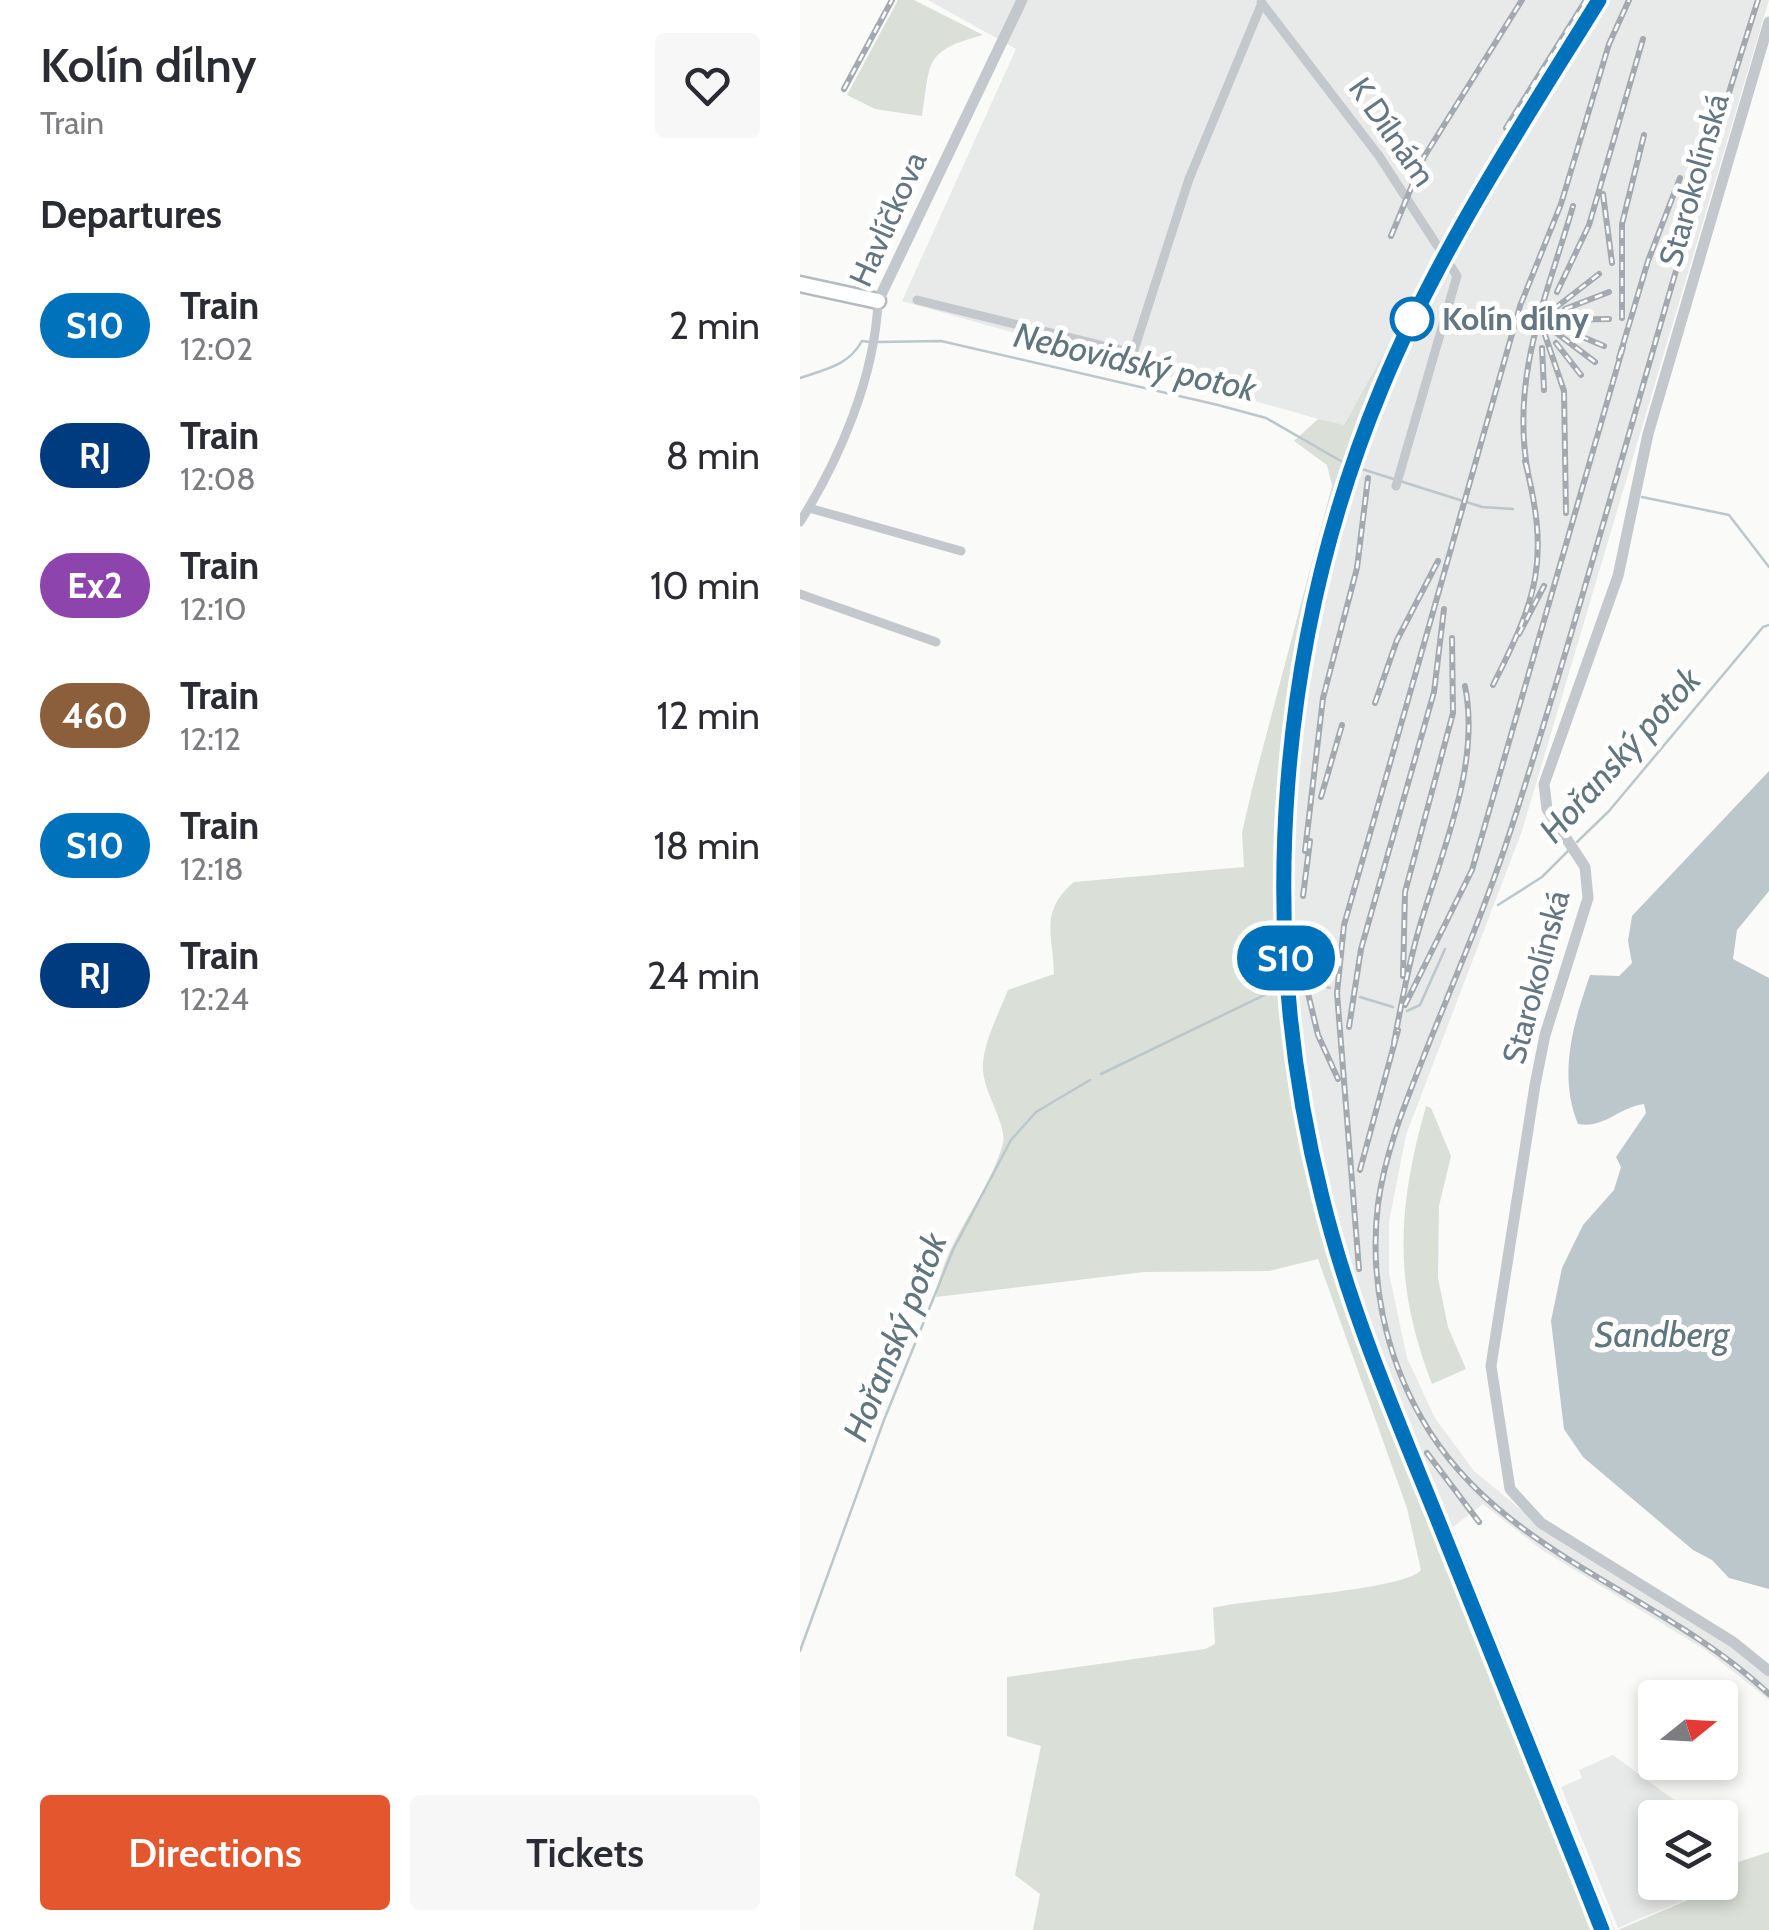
<!DOCTYPE html>
<html lang="en">
<head>
<meta charset="utf-8">
<style>
	:root { --surface:#fff; --page:#f7f7f7; --text:#2b2b33; --muted:#7c7c81; --accent:#e4572e }
	body { margin:0; font-family:Cabin,sans-serif; background:var(--page); color:var(--text); height:100vh; display:flex; flex-direction:column; font-size:38px; white-space:nowrap }
	* { box-sizing:border-box; margin:0 }
	p { font-size:32px; color:var(--muted) }
	.icon { flex:none; width:55px; height:55px; fill:none; stroke:currentColor; stroke-width:2; stroke-linecap:round; stroke-linejoin:round }
	.map { position:relative; flex:1; overflow:hidden }
	.side { display:flex; flex-direction:column; background:var(--surface); width:800px }
	.side>* { flex:none }
	.badge { padding:0 20px; border-radius:32px; font-size:35px; line-height:65px }
	.needle { width:65px; rotate:72deg }
	.tools { position:absolute; left:838px; top:1680px; display:grid; gap:20px }
	.tools a { display:grid; place-items:center; width:100px; height:100px; border-radius:10px; background:var(--surface); box-shadow:0 5px 15px #0003; font-size:50px }
	.map>.badge { position:absolute; translate:-50% -50%; box-shadow:0 0 0 5px #fff }
	h2 { padding:0 40px; font-size:38px; line-height:90px }
	.round { display:grid; place-items:center; flex:none; width:105px; height:105px; border-radius:10px; background:var(--page) }
	.head { display:flex; align-items:center; justify-content:space-between; height:170px; padding:0 40px }
	h1 { font-size:48px; font-weight:600; line-height:75px }
	.action { display:flex; gap:20px; margin-top:auto; padding:20px 40px }
	.action a { flex:1; height:115px; border-radius:10px; background:var(--accent); color:#fff; font-size:40px; font-weight:600; line-height:115px; text-align:center }
	.action a+a { background:var(--page); color:var(--text) }
	ul { padding:0; list-style:none }
	li { display:flex; align-items:center; gap:30px; height:130px; padding:0 40px }
	li div { flex:1 }
	li b { display:block; font-size:38px }
	li em { font-style:normal }
	li .badge { min-width:110px; font-weight:700; text-align:center }
	main { display:flex; flex:1; min-height:0 }
	.map>svg:first-child { display:block }
	.built { fill:#e8e9e9; fill-rule:evenodd }
	.green { fill:#dadfd7 }
	.water { fill:#bbc7cb }
	.lines { fill:none; stroke-linecap:round; stroke-linejoin:round }
	.stream { stroke:#bbc7cb; stroke-width:2.5 }
	.primary-casing { stroke:#b5babe; stroke-width:19 }
	.minor { stroke:#c3c8cc; stroke-width:9 }
	.tertiary { stroke:#c3c8cc; stroke-width:11 }
	.primary { stroke:#fff; stroke-width:14 }
	.rail-casing { stroke:#a2aab0; stroke-width:6 }
	.rail { stroke:#fff; stroke-width:2.5; stroke-dasharray:8; stroke-linecap:butt }
	.line-casing { stroke:#fff; stroke-width:22 }
	.line { stroke:#0072bc; stroke-width:15 }
	.stop-dot { fill:#fff; stroke:#0072bc; stroke-width:5 }
	.labels { text-anchor:middle; stroke-width:10; stroke-linejoin:round; paint-order:stroke }
	.street-label { font-size:32px; fill:#657683; stroke:#fff }
	.stop-label { font-size:32px; font-weight:bold; fill:#657683; stroke:#fff; text-anchor:start }
	.water-label { font-size:35px; font-style:italic; fill:#60757c; stroke:#fff }
</style>
</head>
<body>
<main>
<section class="side">
<div class="head"><div><h1>Kolín dílny</h1><p>Train</p></div><a class="round"><svg class="icon" aria-label="heart" viewBox="0 0 24 24"><path d="M12 20l-8-8c-3-5 5-10 8-4 3-6 11-1 8 4z"/></svg></a></div>
<h2>Departures</h2>
<ul>
<li><span class="badge" style="background:#0072bc;color:#fff">S10</span><div><b>Train</b><p>12:02</p></div><em>2 min</em></li>
<li><span class="badge" style="background:#003b80;color:#fff">RJ</span><div><b>Train</b><p>12:08</p></div><em>8 min</em></li>
<li><span class="badge" style="background:#8e44ad;color:#fff">Ex2</span><div><b>Train</b><p>12:10</p></div><em>10 min</em></li>
<li><span class="badge" style="background:#8b5e3c;color:#fff">460</span><div><b>Train</b><p>12:12</p></div><em>12 min</em></li>
<li><span class="badge" style="background:#0072bc;color:#fff">S10</span><div><b>Train</b><p>12:18</p></div><em>18 min</em></li>
<li><span class="badge" style="background:#003b80;color:#fff">RJ</span><div><b>Train</b><p>12:24</p></div><em>24 min</em></li>
</ul>
<div class="action"><a>Directions</a><a>Tickets</a></div>
</section>
<div class="map">
<svg width="969" height="1930" viewBox="0 0 969 1930">
	<rect width="100%" height="100%" fill="#fafaf8"/>
	<path class="built" d="M128 0H969L722 831 606 1135 589 1222V1273L607 1358 635 1418 674 1471 752 1535 917 1636 969 1677V1700L907 1651 742 1550 683 1504 653 1527 815 1930H796L559 1340 520 1215 488 1046 478 888 480 809 493 683 532 511 569 406 604 324 543 426 102 301 216 49ZM767 39 628 270 612 302 631 257Z
		M813 1755 897 1817 855 1818V1882H920V1852L930 1881 818 1928 761 1787 782 1778 779 1770Z"/>
	<path class="green" d="M98 0H114L183 35C122 51 131 63 122 116L75 109 47 95Z
		M603 319C564 429 520 534 499 649 467 824 471 1006 511 1179 539 1300 588 1415 634 1530 688 1663 742 1797 796 1930H233L240 1894 215 1875 241 1746 207 1736V1677L405 1649 415 1644 413 1608C453 1598 603 1591 621 1570L607 1508 518 1259 469 1271 344 1272 136 1297C144 1239 188 1198 203 1143 208 1125 180 1088 183 1063 185 1039 199 1013 208 990L254 974C253 934 239 912 274 882L444 867 442 833 452 789 532 486 527 465 494 441 518 419 544 425Z
		M626 1106 631 1108 651 1156 639 1206 638 1278 648 1327 666 1369 632 1384C593 1283 597 1209 626 1106Z
		M969 1852V1930H818L929 1882 926 1866Z"/>
	<path class="water" d="M969 771V891L937 930 933 959 969 978V1589L929 1578 912 1560 893 1550 783 1457 764 1429 751 1321 762 1268 783 1225 814 1190 821 1167 816 1157 846 1113 844 1104C819 1107 804 1129 778 1124 758 1075 773 1024 790 975L819 976 832 963 828 941 832 916Z"/>
	<g class="lines">
		<path class="stream" d="M78 342 141 341 418 405 466 418 546 464 682 507 713 509
			M0 378C26 369 48 366 62 341L70 342
			M842 497 929 515 969 567
			M777 842 809 811 963 627 969 625
			M698 905 742 877 768 851
			M514 983 530 988
			M560 997 593 1007
			M607 1011 620 1005 645 949
			M301 1074 483 986
			M0 1651 84 1420 153 1250 211 1140 236 1112 290 1080"/>
		<defs>
			<path id="primary" d="M0 284 78 301"/>
		</defs>
		<use href="#primary" class="primary-casing"/>
		<path class="minor" d="M461 2 579 156 657 276 596 486
			M117 300 333 353 389 179 462 3
			M9 508 161 551
			M0 522C40 459 75 376 78 301
			M0 594 136 642"/>
		<path class="tertiary" d="M969 22 848 434 818 576 744 784 747 809 785 867 788 898 745 1035 735 1085 691 1366 710 1489 741 1523 933 1642 969 1671
			M78 301 222 0"/>
		<use href="#primary" class="primary"/>
		<defs>
			<path id="rail" d="M806 0C730 122 649 242 593 374 462 683 458 1034 574 1348L808 1930
				M958 0C870 275 799 555 711 829 688 900 659 969 631 1038 610 1092 586 1146 578 1204 569 1278 585 1355 622 1419 698 1554 861 1592 969 1694
				M44 89 92 0
				M706 128 786 0
				M803 194 812 263
				M591 236 624 157 722 0
				M757 292 789 225 843 39
				M754 309 799 274
				M765 309 809 292
				M822 318V224L844 135
				M753 320 809 319
				M750 328 795 362
				M766 330 804 346
				M744 332 764 391 766 513
				M756 343 781 375
				M742 348 744 390
				M819 358 848 261 880 178
				M728 473C710 377 747 296 773 206
				M719 634 744 586
				M693 685C738 596 750 560 725 461
				M575 703 597 640 638 561
				M521 797 542 725
				M505 851 523 698 557 568 568 478
				M503 896 510 841
				M603 976 605 892 653 713 652 638
				M506 985 518 1035 538 1079
				M605 1005 672 870 823 347
				M549 1027 561 949 634 692 644 609
				M594 1043C601 1005 608 966 619 929 641 852 681 766 665 686
				M560 1170 598 1030
				M559 1269 537 993 544 925 720 306 761 204 809 44 829 0
				M627 1453 679 1522"/>
		</defs>
		<use href="#rail" class="rail-casing"/>
		<use href="#rail" class="rail"/>
	</g>
	<g class="lines">
		<defs>
			<path id="line" d="M799 0C721 126 639 250 582 387 477 639 455 932 522 1197 549 1308 594 1412 637 1518 691 1655 748 1792 802 1930"/>
		</defs>
		<use href="#line" class="line-casing"/>
		<use href="#line" class="line"/>
	</g>
	<circle class="stop-dot" cx="612" cy="319" r="20"/>
	<g class="labels">
		<g class="street-label">
			<text transform="translate(592 132) rotate(55)" y="11">K Dílnám</text>
			<text transform="translate(894 180) rotate(-74)" y="11">Starokolínská</text>
			<text transform="translate(88 219) rotate(-66)" y="11">Havlíčkova</text>
			<text transform="translate(736 977) rotate(-75)" y="11">Starokolínská</text>
		</g>
		<g class="stop-label">
			<text x="642" y="330">Kolín dílny</text>
		</g>
		<g class="water-label">
			<text transform="translate(335 362) rotate(13)" y="12">Nebovidský potok</text>
			<text transform="translate(820 755) rotate(-48)" y="12">Hořanský potok</text>
			<text x="862" y="1347">Sandberg</text>
			<text transform="translate(95 1337) rotate(-68)" y="12">Hořanský potok</text>
		</g>
	</g>
</svg>
<div class="tools">
<a><svg class="needle" viewBox="-14 -14 28 28"><path d="M0-13l5 13h-10z" fill="#e53935"/><path d="M0 13l5-13h-10z" fill="#7c7c81"/></svg></a>
<a><svg class="icon" aria-label="layers" viewBox="0 0 24 24"><path d="M12 4l9 5-9 5-9-5zM3 14l9 5 9-5"/></svg></a>
</div>
<b class="badge" style="left:486px;top:958px;background:#0072bc;color:#fff">S10</b>
</div>
</main>
</body>
</html>
